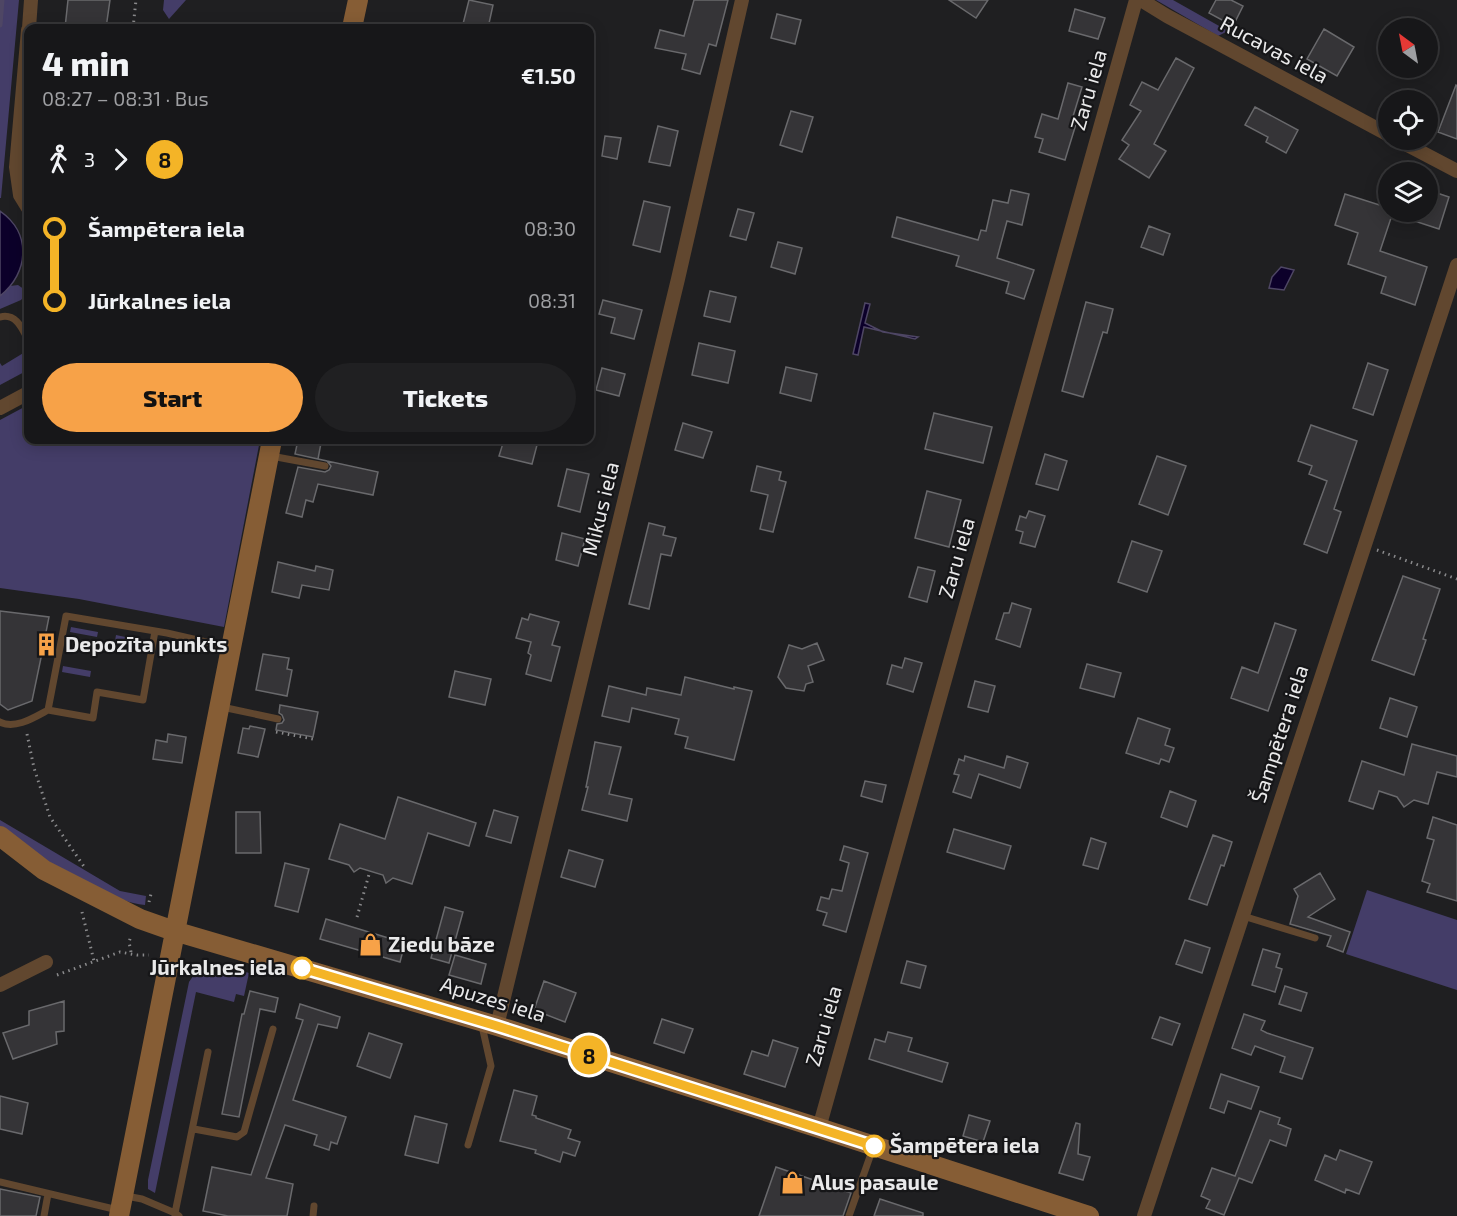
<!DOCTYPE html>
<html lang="en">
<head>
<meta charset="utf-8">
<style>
	:root { --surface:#171719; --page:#202022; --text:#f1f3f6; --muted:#9e9fa2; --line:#363638; --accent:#f7a248 }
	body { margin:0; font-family:"Exo 2",sans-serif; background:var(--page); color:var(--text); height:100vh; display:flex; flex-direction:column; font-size:22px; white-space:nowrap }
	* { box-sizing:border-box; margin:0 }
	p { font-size:20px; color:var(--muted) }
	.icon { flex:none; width:33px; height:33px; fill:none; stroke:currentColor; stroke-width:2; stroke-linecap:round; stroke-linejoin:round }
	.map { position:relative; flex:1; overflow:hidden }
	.details { position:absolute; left:24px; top:24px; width:570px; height:420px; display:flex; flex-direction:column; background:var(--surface); border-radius:12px; box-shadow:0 3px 15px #0003,0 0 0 2px var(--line) }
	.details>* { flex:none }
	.badge { padding:0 12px; border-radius:20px; font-size:21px; line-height:39px }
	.needle { width:39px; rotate:328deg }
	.tools { position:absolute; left:1378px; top:18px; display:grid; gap:12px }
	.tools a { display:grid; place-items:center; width:60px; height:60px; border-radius:50%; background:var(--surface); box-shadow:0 3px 15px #0003,0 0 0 2px var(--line); font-size:30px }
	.map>.badge { position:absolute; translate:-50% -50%; box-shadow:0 0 0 3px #fff }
	.legs { display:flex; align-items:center; gap:9px; height:66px; padding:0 18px; font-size:20px }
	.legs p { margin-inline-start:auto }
	.overview { display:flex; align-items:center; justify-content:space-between; height:102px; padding:0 18px }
	h1 { font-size:33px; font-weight:800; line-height:45px }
	.cta { display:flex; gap:12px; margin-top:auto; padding:12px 18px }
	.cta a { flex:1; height:69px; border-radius:36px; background:var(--accent); color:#111; font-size:24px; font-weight:800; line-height:69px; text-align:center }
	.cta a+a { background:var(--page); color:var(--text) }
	ul { padding:0 18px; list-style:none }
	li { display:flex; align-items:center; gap:21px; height:72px; font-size:22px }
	li i { display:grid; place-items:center; width:9px; height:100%; margin:0 8px; background:currentColor }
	li i::after { content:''; width:15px; height:15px; margin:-8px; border:4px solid; border-radius:50%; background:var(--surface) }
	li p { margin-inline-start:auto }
	li:first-child i { background:linear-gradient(#0000 50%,currentColor 0) }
	li:last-child i { background:linear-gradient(currentColor 50%,#0000 0) }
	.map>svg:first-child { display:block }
	.green { fill:#443d68 }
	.water { fill:#0c002a; stroke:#4e4664; stroke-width:1.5 }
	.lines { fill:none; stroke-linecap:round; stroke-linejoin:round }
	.stream { stroke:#4e4664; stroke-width:5 }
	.building { fill:#353437; stroke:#69696c; stroke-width:1.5 }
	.path { stroke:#8a8a8c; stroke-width:3; stroke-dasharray:1.5 4.5; stroke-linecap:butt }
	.lane { stroke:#61472f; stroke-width:7 }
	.street { stroke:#61472f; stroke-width:14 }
	.secondary { stroke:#865d35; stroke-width:20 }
	.line-1-casing { stroke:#fff; stroke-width:14 }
	.line-1 { stroke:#f4b427; stroke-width:9 }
	.stop-1-dot { fill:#fff; stroke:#f4b427; stroke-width:3 }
	.labels { text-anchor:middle; stroke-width:4.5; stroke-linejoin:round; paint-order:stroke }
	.street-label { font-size:21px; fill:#e9e9ea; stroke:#161618 }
	.poi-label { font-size:21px; font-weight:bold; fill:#e9e9ea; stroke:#161618; text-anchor:start }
	.stop-label { font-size:21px; font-weight:bold; fill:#e9e9ea; stroke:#161618; text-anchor:end }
</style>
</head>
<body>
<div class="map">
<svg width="1457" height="1216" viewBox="0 0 1457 1216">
	<rect width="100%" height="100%" fill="#1f1f21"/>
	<path class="green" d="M0 0H19L1 198H0Z
		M164 0H186L169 19 163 10Z
		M1156 0H1173L1228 31 1218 36Z
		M18 285 28 292 21 300 0 309V296L10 286Z
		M25 352 28 358V370L0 385V363L2 366Z
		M28 405V440H260L224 627 79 599 0 588V420Z
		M71 627 98 632 97 637 70 632Z
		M116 635 144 641 143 646 115 641Z
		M63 666 91 671 90 677 62 672Z
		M0 820 120 891 146 896 145 905C129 904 115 896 101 890 65 873 32 852 0 828Z
		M1367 890 1457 920V990L1346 954Z
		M219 963 249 973 244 996 236 994 234 1002 196 992 155 1193 148 1189V1180L189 982C197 970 204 964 219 963Z"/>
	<path class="water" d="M0 211C32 233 29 273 0 296Z
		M1281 267 1294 270 1284 290 1269 288 1272 277Z
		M865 303 870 304 865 323 883 332 918 337 915 339 864 327 858 355 853 354Z"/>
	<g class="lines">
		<path class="stream" d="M0 25 2 0"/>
	</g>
	<path class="building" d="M68 0H110L106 28H65Z
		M469 0 493 5 488 28H462Z
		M694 0H728L716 46 709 44 700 74 682 69 686 54 655 48 660 30 684 36Z
		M949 0H988L976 18Z
		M1216 0H1231L1243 6 1233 26 1209 13Z
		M1075 9 1105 18 1098 39 1069 31Z
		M777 14 801 20 795 44 771 38Z
		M1324 29 1354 47 1337 76 1307 59Z
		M1176 58 1194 68 1154 144 1166 151 1149 178 1119 159 1129 145 1122 140 1141 111 1130 105 1142 82 1158 90Z
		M1068 83 1082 87 1071 123 1076 124 1065 160 1039 152 1043 139 1035 137 1042 114 1058 119Z
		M1456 85 1457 86V139L1438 132Z
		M1255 107 1298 130 1286 153 1266 142 1268 137 1245 125Z
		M791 111 813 117 802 152 780 145Z
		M658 126 678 131 670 166 649 162Z
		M605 136 621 138 617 159 602 156Z
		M1011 190 1029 194 1022 225 1007 221 997 258 1034 270 1024 299 1006 293 1009 282 956 266 959 256 892 237 897 217 978 240 981 230 986 231 993 200 1008 203Z
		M1428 190 1449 197 1439 229 1393 214V212H1428Z
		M1345 194 1389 208V212H1393L1380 251 1427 267 1415 305 1381 293 1386 277 1348 264 1358 233 1335 225Z
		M644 201 670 207 660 252 633 245Z
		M738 209 754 213 746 240 730 236Z
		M1149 226 1170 234 1163 255 1141 247Z
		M778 242 802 248 795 274 771 267Z
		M710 291 736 297 730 322 704 316Z
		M603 300 642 310 634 339 611 333 615 318 599 314Z
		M1086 302 1113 309 1107 333 1103 332 1083 397 1062 391Z
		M699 343 735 351 728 383 692 375Z
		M1368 363 1388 370 1373 415 1353 408Z
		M786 367 817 374 811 401 780 393Z
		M602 368 625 374 619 396 596 390Z
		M934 413 992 427 983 463 925 449Z
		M683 423 712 432 703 458 675 450Z
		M1311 425 1357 441 1334 509 1341 512 1327 553 1304 544 1327 481 1309 474 1312 466 1298 461Z
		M298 440H315V442L321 443 318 459 378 472 373 495 318 484 313 502 306 500 302 517 286 513 298 467 325 472 329 470 331 466 327 461 295 454Z
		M504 440H515L537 445 532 464 499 456Z
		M1045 454 1067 461 1058 490 1036 484Z
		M1157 456 1186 466 1168 515 1139 504Z
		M757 466 781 472 779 480 786 482 773 532 760 529 768 495 751 491Z
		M567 469 589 474 580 512 558 506Z
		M927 491 961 500 949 547 915 538Z
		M1029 511 1045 516 1035 547 1020 543 1023 532 1016 530 1020 516 1026 518Z
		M649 523 665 527 663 535 676 538 671 556 661 554 649 609 629 604Z
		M562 533 585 539 578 566 556 560Z
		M1132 541 1162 551 1147 592 1118 582Z
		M278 562 315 571 316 566 333 570 329 590 302 585 299 598 272 592Z
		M918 567 935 571 927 602 909 597Z
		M1403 576 1440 589 1423 639 1426 640 1414 675 1372 660Z
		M1012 603 1031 609 1020 647 996 639 1004 613H1009Z
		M0 611 49 617 45 637 53 638 50 655 42 653 32 701 8 710 0 704Z
		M530 614 559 622 552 645 560 647 551 681 526 674 531 655 528 653 531 642 516 638 522 618 528 620Z
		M1275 623 1296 630 1268 711 1231 698 1242 667 1258 673Z
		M817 643 824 660 808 666 813 682 806 684 804 691 786 688 778 677 789 645 802 649Z
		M263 654 289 658 287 669 292 670 287 696 256 690Z
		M905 658 922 663 913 692 887 684 892 665 902 668Z
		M1087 664 1121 673 1114 697 1080 688Z
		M455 671 491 679 485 705 449 697Z
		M685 677 734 689V687L752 691 734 760 685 748 688 737 675 734 679 719 632 708 629 722 602 716 609 686 646 695 647 688 681 695Z
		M975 681 995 686 988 712 968 707Z
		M1390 698 1417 707 1407 737 1380 728Z
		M280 705 318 712 313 737 276 730 277 724 282 723 284 720 282 715 279 713Z
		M1138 718 1170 729 1165 745 1174 748 1169 762 1161 759 1159 764 1126 753Z
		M250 726 265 729 258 757 238 753 243 728 249 729Z
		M168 734 186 737 182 763 153 759 156 740 167 742Z
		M595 742 621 747 609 794 632 799 627 821 582 810 588 787H586Z
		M1412 744 1457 756V777L1437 772 1428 804 1414 800 1404 807 1397 797 1379 791 1373 809 1349 801 1362 761 1404 775Z
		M965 756 1004 768 1007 756 1028 763 1020 788 979 774 971 798 953 792 959 775 954 774 959 759 964 761Z
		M865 781 886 785 882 802 861 796Z
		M1170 791 1196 801 1187 827 1161 817Z
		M398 797 476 823 469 846 428 833 412 884 393 878 386 883 383 875 360 868 354 872 349 865 329 859 340 824 385 839Z
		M494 810 518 817 511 843 486 836Z
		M236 812H260L261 853H236Z
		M1433 817 1457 825V901L1427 892 1430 884 1422 881 1434 840 1427 838Z
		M954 829 1011 846 1004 869 947 852Z
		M1213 835 1232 842 1224 866 1221 865 1207 905 1189 899Z
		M1091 838 1106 843 1098 869 1083 865Z
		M844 846 868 853 846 932 823 925 827 913 817 910 821 897 829 899 832 889 842 891 849 863 840 860Z
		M569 850 603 860 595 887 561 877Z
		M285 863 309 869 298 912 275 906Z
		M1320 873 1335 899 1308 917 1350 932 1343 952 1327 946 1331 936 1290 924 1298 896 1294 889Z
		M445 907 463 912 449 963 431 958Z
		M326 919 405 943 400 962 320 939Z
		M1185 940 1210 948 1202 973 1176 964Z
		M1263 949 1280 954 1276 967 1282 969 1275 992 1252 985Z
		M455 955 486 964 481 984 449 975Z
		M907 961 926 966 920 988 901 983Z
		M544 981 576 993 565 1022 534 1010Z
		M1285 986 1307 993 1301 1011 1279 1004Z
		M250 991 278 998 275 1012 260 1009 239 1117 222 1114 242 1014H244Z
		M64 1001V1031L56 1032 57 1044 13 1059 3 1033 29 1025V1011Z
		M300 1004 340 1017 337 1028 318 1024 293 1100 346 1117 337 1144 331 1142 329 1150 314 1145 317 1135 285 1125 266 1178 293 1184 287 1216H228L203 1211 212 1167 251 1175 303 1020 296 1018Z
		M1244 1014 1265 1021 1261 1030 1267 1033 1313 1048 1302 1079 1280 1072 1285 1057 1255 1046 1251 1055 1232 1048Z
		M1160 1017 1180 1024 1172 1045 1152 1038Z
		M662 1019 693 1029 684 1053 654 1043Z
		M888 1032 912 1038 908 1051 948 1063 942 1082 869 1059 875 1039 885 1042Z
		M369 1033 402 1044 390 1078 357 1066Z
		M773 1040 798 1048 785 1087 744 1074 752 1051 768 1056Z
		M1221 1074 1259 1087 1251 1109 1228 1101 1224 1113 1210 1108Z
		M514 1090 537 1096 532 1115 536 1116V1118L571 1130 568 1138 580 1142 575 1156 563 1152 560 1162 535 1153 536 1150 500 1141Z
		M0 1096 28 1103 22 1134 0 1129Z
		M1260 1111 1280 1118 1278 1124 1291 1129 1286 1146 1270 1140 1252 1183 1239 1178 1224 1215 1206 1208 1210 1200 1201 1196 1212 1168 1235 1176Z
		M969 1115 990 1121 983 1142 963 1136Z
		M415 1116 447 1124 438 1163 405 1155Z
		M1076 1123 1080 1124 1078 1154 1090 1157 1083 1180 1059 1173Z
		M1340 1150 1372 1162 1359 1194 1346 1189 1345 1193 1315 1180 1325 1155 1336 1160Z
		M776 1167 851 1193 843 1216H759Z
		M0 1189 40 1197 36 1216H0Z
		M880 1199 923 1213V1216H874Z"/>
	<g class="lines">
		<path class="path" d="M133 28 136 0
			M317 442 318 440
			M1377 550 1457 579
			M276 732 313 739
			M27 734 34 768 50 817 85 868
			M149 902 151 894
			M82 912 94 961
			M357 917 370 871
			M131 952 129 942 131 936
			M57 975 120 952 137 955H149"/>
		<path class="lane" d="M0 317C16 313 22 328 28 340
			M271 456 325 466
			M222 707 278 719
			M48 710 93 718 97 692 143 700 155 631
			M0 722C15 730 35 717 48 710L66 616 167 633 228 647
			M1243 916 1315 938
			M194 1129 237 1137 244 1132 273 1029
			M468 1145 491 1066 482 1026
			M0 1182 118 1210
			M126 1196 142 1199 175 1213V1216
			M44 1216 48 1194
			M179 1216 175 1213 208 1052
			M313 1216 314 1206
			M849 1216 873 1148"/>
		<path class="street" d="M1141 0 1167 16 1389 135
			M29 28 31 0
			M28 30 16 167 20 195 28 208
			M1398 140 1457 171
			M0 408 28 393
			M0 985 46 962
			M497 1026 678 279 742 0
			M819 1128 1136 0
			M1144 1216 1457 265"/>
		<path class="secondary" d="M352 28 358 0
			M0 836 44 870 140 919 174 931 497 1026 819 1128 1089 1216
			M119 1216 272 440"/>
	</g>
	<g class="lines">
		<defs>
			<path id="line-1" d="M302 968 497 1026 874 1146"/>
		</defs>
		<use href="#line-1" class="line-1-casing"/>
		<use href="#line-1" class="line-1"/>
	</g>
	<defs>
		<symbol id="building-bare" viewBox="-9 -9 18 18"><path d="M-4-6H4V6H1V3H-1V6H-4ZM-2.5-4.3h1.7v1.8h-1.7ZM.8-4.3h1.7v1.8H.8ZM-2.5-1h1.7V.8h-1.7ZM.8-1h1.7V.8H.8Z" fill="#f7a248" stroke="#161618" stroke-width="2.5" paint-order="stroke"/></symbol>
		<symbol id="shop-bare" viewBox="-9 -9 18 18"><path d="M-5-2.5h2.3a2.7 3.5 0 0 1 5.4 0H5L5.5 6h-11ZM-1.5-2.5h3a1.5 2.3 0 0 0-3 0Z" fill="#f7a248" stroke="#161618" stroke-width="2.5" paint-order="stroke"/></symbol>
	</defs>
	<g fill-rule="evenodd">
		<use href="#building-bare" x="30" y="628" width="33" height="33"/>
		<use href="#shop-bare" x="354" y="928" width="33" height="33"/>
		<use href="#shop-bare" x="776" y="1166" width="33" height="33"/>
	</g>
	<g class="stop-1-dot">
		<circle cx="302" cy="968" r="10"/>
		<circle cx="874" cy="1146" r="10"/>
	</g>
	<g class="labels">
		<g class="street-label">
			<text transform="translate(1274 50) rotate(28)" y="7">Rucavas iela</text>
			<text transform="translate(1089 90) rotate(-74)" y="7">Zaru iela</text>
			<text transform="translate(601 509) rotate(-76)" y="7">Mikus iela</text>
			<text transform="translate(957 558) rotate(-74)" y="7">Zaru iela</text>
			<text transform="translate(1280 734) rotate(-72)" y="7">Šampētera iela</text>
			<text transform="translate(493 1000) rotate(17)" y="7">Apuzes iela</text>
			<text transform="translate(824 1026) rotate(-74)" y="7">Zaru iela</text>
		</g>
		<g class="poi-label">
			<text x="65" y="652">Depozīta punkts</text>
			<text x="388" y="952">Ziedu bāze</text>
			<text x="811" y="1190">Alus pasaule</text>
		</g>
		<g class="stop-label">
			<text x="286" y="975">Jūrkalnes iela</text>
			<text x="890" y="1153" text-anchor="start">Šampētera iela</text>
		</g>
	</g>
</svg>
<div class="tools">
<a><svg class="needle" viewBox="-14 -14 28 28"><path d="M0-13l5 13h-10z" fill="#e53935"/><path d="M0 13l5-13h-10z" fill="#9e9fa2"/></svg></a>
<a><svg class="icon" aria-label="locate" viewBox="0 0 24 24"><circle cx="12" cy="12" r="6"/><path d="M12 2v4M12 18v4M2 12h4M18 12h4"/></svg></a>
<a><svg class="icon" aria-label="layers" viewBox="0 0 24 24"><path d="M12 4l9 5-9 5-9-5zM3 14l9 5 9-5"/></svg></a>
</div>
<b class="badge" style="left:589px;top:1055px;background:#f4b427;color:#111">8</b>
<section class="details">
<div class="overview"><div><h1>4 min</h1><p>08:27 – 08:31 · Bus</p></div><b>€1.50</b></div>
<div class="legs"><svg class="icon" aria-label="walk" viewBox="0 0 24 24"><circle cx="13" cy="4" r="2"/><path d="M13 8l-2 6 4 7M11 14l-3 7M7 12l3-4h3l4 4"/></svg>3<svg class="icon" aria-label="forward" viewBox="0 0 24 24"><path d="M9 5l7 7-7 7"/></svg><b class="badge" style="background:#f4b427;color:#111">8</b></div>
<ul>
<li><i style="color:#f4b427"></i><b>Šampētera iela</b><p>08:30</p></li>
<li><i style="color:#f4b427"></i><b>Jūrkalnes iela</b><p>08:31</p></li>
</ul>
<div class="cta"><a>Start</a><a>Tickets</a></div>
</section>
</div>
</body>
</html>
